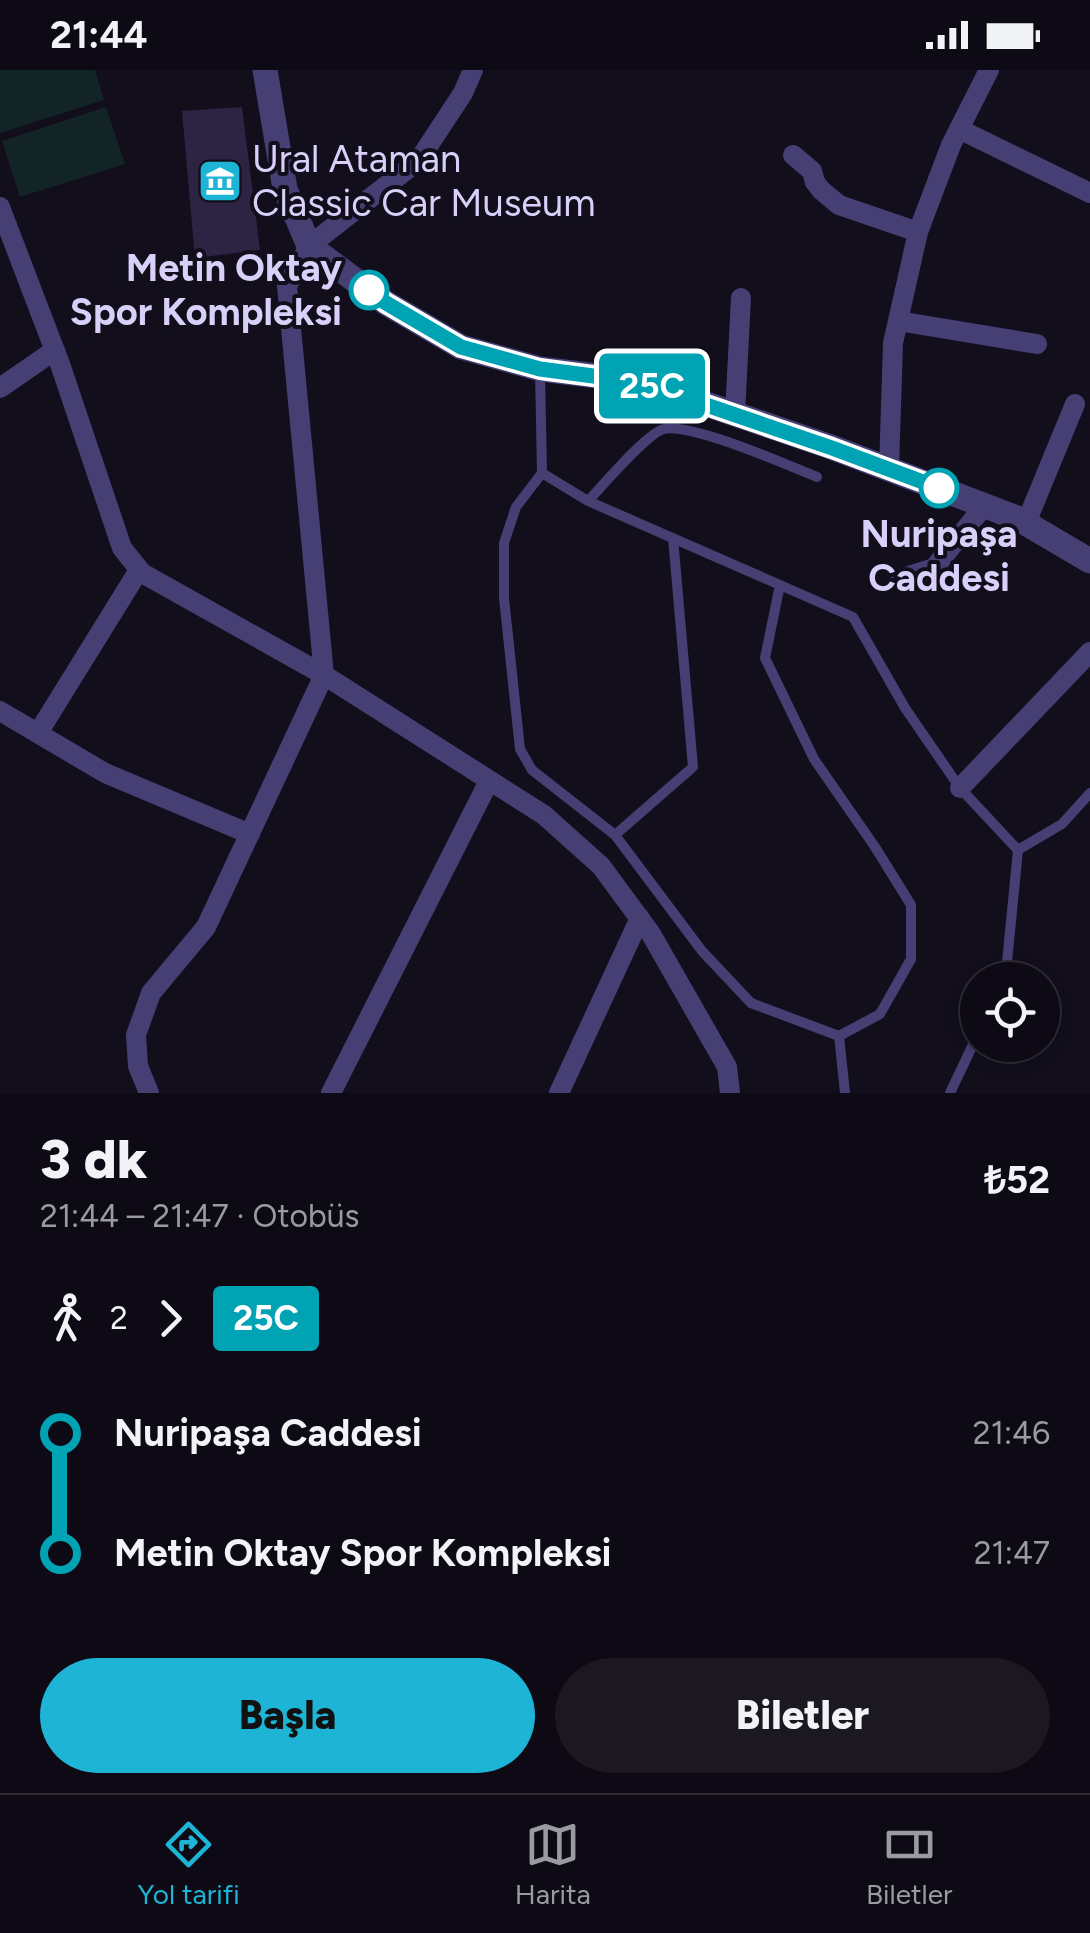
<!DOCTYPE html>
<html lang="tr">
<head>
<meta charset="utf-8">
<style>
	:root { --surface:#0e0a15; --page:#1c1822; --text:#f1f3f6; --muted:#9b9aa0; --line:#2e2b34; --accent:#1eb4d5 }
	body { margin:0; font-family:Figtree,sans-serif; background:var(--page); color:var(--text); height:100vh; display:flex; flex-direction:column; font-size:38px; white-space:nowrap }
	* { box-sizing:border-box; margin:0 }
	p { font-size:32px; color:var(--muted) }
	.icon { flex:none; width:55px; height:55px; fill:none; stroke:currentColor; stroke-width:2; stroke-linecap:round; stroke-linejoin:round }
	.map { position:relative; height:1023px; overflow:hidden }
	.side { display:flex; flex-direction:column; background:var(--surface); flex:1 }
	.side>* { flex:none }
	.badge { padding:0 20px; border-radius:8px; font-size:35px; line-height:65px }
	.buttons { position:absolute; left:960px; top:892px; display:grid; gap:20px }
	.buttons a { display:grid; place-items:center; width:100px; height:100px; border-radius:50%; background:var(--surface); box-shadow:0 5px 15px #0003,0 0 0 2px var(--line); font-size:50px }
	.map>.badge { position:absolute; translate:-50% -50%; box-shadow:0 0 0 5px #fff }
	.legs { display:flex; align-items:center; gap:15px; height:110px; padding:0 40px; font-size:32px }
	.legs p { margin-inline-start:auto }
	.summary { display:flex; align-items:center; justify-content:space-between; height:170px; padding:0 40px }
	h1 { font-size:55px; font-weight:800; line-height:75px }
	.action { display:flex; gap:20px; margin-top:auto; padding:20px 40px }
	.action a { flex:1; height:115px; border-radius:60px; background:var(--accent); color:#111; font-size:40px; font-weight:800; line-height:115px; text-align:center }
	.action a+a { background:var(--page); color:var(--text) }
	ul { padding:0 40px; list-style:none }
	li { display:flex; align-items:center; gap:35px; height:120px; font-size:38px }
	li i { display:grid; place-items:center; width:15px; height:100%; margin:0 12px; background:currentColor }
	li i::after { content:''; width:25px; height:25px; margin:-12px; border:8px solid; border-radius:50%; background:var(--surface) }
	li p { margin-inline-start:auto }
	li:first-child i { background:linear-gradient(#0000 50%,currentColor 0) }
	li:last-child i { background:linear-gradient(currentColor 50%,#0000 0) }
	.status { display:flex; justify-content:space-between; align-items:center; height:70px; padding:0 50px; background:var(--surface); direction:ltr }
	.status svg { height:28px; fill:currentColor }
	.tab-bar { display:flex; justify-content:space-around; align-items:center; height:140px; border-top:2px solid var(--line); background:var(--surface); font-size:28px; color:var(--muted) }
	.tab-bar a { display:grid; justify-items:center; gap:5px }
	.tab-bar .current { color:var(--accent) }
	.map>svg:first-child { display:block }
	.green { fill:#122425 }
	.building { fill:#2c2442 }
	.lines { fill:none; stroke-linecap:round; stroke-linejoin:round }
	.service { stroke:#463f74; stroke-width:10 }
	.minor { stroke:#463f74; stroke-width:20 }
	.tertiary { stroke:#463f74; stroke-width:25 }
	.line-1-casing { stroke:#fff; stroke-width:22 }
	.line-1 { stroke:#00a3b4; stroke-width:15 }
	.stop-1-dot { fill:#fff; stroke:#00a3b4; stroke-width:5 }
	.labels { text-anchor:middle; stroke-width:8; stroke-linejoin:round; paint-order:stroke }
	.poi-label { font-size:38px; fill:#d8d0f8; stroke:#120e1c; text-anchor:start }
	.stop-label { font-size:38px; font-weight:bold; fill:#d8d0f8; stroke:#120e1c; text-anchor:end }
</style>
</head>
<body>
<div class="status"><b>21:44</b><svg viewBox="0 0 49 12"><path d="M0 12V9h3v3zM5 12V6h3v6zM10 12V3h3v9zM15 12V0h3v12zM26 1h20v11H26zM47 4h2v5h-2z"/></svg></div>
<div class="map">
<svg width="1090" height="1023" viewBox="0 0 1090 1023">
	<rect width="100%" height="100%" fill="#120e1c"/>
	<path class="green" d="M0 0H95L104 30 0 63Z
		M106 37 125 94 20 127 2 71Z"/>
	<path class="building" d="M242 37 260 180 195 188 182 41Z"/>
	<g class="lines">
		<path class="service" d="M540 301 542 403 588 431 853 547 905 638 960 718 1018 780 1062 754 1090 723
			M542 403 516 437 504 473V528L520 679 532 700 615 765 702 881 751 933 839 966
			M588 431C604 414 643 368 661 360 684 349 789 396 817 407
			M780 515 765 588 814 689 875 777 911 835V889L880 944 839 966
			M615 765 693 697 673 468
			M999 910 1007 892 1018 780
			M839 966 845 1023
			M950 1023 978 964"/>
		<path class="minor" d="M959 59 1090 123
			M793 85 812 101 815 112 821 120 839 135 918 162
			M0 137 60 294 122 478 142 503 324 605 544 745 601 796 651 864 727 997 730 1023
			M898 251 1037 274
			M0 318 55 280
			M735 344 741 228
			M889 399 893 273 918 162 951 75 989 0
			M1026 453 1075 334
			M899 509 934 498 985 435
			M0 641 105 703 250 764
			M38 663 139 500
			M960 718 1090 582
			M149 1023 138 996 136 965 151 923 206 857 324 605 287 216 309 176 419 90 463 23 473 0
			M331 1023 489 711
			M559 1023 640 848"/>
		<path class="tertiary" d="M265 0 285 119 309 176 386 233 461 277 540 299 639 311 831 377 1017 448 1090 491"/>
	</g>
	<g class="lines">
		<defs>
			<path id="line-1" d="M369 220 386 233 461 277 540 299 639 312 832 378 939 418"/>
		</defs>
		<use href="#line-1" class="line-1-casing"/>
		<use href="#line-1" class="line-1"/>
	</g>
	<defs>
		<symbol id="museum-square" viewBox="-11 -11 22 22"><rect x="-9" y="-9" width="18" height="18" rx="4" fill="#1eb4d5" stroke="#120e1c"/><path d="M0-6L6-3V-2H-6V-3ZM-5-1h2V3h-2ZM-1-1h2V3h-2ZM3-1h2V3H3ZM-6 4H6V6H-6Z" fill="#fff"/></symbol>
	</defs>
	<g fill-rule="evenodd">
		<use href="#museum-square" x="195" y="86" width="50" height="50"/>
	</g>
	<g class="stop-1-dot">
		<circle cx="369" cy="220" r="18"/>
		<circle cx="939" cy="418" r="18"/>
	</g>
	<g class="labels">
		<g class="poi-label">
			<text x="252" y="102">Ural Ataman<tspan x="252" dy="44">Classic Car Museum</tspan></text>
		</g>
		<g class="stop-label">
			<text x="342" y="211">Metin Oktay<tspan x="342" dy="44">Spor Kompleksi</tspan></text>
			<text x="939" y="477" text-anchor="middle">Nuripaşa<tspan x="939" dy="44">Caddesi</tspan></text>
		</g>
	</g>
</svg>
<div class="buttons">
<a><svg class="icon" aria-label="locate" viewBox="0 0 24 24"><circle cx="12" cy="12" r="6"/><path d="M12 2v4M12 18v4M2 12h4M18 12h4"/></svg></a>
</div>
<b class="badge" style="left:652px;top:316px;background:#00a3b4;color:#fff">25C</b>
</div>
<section class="side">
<div class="summary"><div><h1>3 dk</h1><p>21:44 – 21:47 · Otobüs</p></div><b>₺52</b></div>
<div class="legs"><svg class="icon" aria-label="walk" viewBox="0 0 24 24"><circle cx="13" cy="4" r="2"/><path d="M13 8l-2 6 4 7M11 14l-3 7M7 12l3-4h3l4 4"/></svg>2<svg class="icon" aria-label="forward" viewBox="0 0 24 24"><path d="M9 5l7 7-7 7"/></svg><b class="badge" style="background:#00a3b4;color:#fff">25C</b></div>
<ul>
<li><i style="color:#00a3b4"></i><b>Nuripaşa Caddesi</b><p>21:46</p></li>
<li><i style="color:#00a3b4"></i><b>Metin Oktay Spor Kompleksi</b><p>21:47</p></li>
</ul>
<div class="action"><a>Başla</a><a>Biletler</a></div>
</section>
<nav class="tab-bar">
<a class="current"><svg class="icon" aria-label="directions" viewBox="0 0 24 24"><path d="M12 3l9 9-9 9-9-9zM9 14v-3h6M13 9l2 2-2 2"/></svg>Yol tarifi</a>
<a><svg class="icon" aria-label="map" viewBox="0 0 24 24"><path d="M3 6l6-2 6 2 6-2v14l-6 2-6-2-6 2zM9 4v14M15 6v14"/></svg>Harita</a>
<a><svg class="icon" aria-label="tickets" viewBox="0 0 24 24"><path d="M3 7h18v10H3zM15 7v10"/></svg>Biletler</a>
</nav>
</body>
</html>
